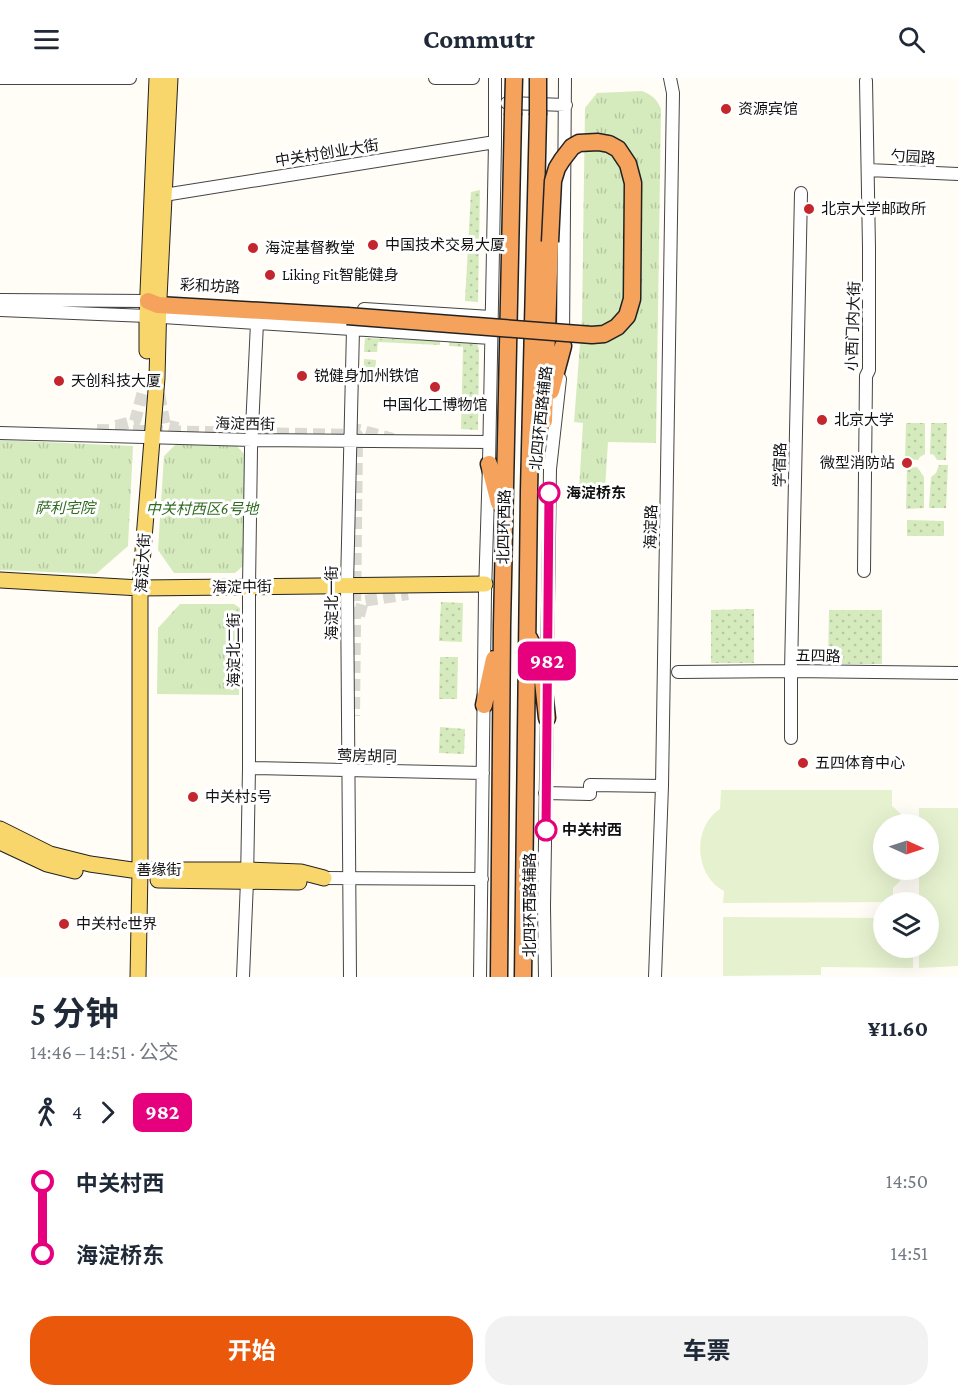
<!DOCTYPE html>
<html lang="zh">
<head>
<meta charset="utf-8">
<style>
	:root { --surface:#fff; --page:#f2f2f3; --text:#1f2937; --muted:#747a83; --accent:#ea580c }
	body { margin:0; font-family:"Crimson Pro","Noto Sans SC",serif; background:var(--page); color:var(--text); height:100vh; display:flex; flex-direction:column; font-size:22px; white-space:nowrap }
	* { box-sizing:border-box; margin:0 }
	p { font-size:20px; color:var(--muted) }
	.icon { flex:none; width:33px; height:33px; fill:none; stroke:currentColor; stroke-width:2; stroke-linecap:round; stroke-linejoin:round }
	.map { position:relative; height:899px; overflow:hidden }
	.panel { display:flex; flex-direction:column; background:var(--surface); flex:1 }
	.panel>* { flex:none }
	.badge { padding:0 12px; border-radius:9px; font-size:21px; line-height:39px }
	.needle { width:39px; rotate:93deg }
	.controls { position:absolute; left:873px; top:736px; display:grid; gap:12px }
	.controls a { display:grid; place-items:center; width:66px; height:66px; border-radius:50%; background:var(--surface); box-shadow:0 6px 24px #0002; font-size:30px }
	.map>.badge { position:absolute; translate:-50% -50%; box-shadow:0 0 0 3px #fff }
	.legs { display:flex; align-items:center; gap:9px; height:66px; padding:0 30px; font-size:20px }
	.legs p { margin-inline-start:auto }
	.head { display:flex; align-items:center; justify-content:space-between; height:102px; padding:0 30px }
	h1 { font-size:33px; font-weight:700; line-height:45px }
	.button { display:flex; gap:12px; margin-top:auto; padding:12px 30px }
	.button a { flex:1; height:69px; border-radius:24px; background:var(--accent); color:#fff; font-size:24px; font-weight:700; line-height:69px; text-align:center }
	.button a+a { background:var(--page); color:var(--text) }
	ul { padding:0 30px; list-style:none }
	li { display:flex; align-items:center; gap:21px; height:72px; font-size:22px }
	li i { display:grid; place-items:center; width:9px; height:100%; margin:0 8px; background:currentColor }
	li i::after { content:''; width:15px; height:15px; margin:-8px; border:4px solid; border-radius:50%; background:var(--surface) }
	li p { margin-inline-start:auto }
	li:first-child i { background:linear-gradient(#0000 50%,currentColor 0) }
	li:last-child i { background:linear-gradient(currentColor 50%,#0000 0) }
	header { display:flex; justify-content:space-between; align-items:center; height:78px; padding:0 30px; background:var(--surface); font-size:27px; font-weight:700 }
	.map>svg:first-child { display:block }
	.grass { fill:url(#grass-tufts) }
	.garden { fill:url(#garden-dots) }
	.pitch { fill:#e6f2cf }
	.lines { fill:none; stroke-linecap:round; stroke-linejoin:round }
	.minor-tunnel { stroke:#dbdad3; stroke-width:12; stroke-dasharray:12 6; stroke-linecap:butt }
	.minor-casing { stroke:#444; stroke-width:14 }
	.major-casing { stroke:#222; stroke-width:17 }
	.highway-casing { stroke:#222; stroke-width:19 }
	.minor { stroke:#fff; stroke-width:12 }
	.major { stroke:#f9d66b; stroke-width:15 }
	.highway { stroke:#f5a25d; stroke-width:16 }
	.highway-bridge-casing { stroke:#222; stroke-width:19; stroke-linecap:butt }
	.highway-bridge { stroke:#f5a25d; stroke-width:16 }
	.line-1-casing { stroke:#fff; stroke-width:14 }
	.line-1 { stroke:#e6007e; stroke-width:9 }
	.poi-dot { fill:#c4262e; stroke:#fff; stroke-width:2 }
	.stop-1-dot { fill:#fff; stroke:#e6007e; stroke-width:3 }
	.labels { text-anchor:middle; stroke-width:6; stroke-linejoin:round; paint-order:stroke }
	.poi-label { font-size:15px; fill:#111; stroke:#fff; text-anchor:start }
	.street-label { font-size:15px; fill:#111; stroke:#fff }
	.stop-label { font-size:15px; font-weight:bold; fill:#111; stroke:#fff; text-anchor:start }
	.park-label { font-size:15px; font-style:italic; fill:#2f6b1f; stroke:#fff }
</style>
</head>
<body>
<header><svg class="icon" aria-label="menu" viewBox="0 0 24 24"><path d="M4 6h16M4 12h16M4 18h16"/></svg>Commutr<svg class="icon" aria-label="search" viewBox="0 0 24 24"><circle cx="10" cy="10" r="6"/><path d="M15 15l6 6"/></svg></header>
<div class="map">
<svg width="958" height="899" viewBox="0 0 958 899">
	<defs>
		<pattern id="grass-tufts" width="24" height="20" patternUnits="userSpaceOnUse" patternTransform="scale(1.5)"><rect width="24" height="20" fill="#d5ebbd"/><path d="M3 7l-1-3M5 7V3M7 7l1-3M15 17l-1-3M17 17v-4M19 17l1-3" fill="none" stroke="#b6c8a1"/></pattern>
		<pattern id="garden-dots" width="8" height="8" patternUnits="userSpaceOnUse" patternTransform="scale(1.5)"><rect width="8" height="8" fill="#d5ebbd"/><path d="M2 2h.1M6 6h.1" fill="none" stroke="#b6c8a1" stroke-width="1.8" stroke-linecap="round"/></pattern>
	</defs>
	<rect width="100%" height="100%" fill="#fffdf5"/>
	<path class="grass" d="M642 13C652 17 657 21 661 31L656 365 608 364 605 411 579 412 583 345 574 344 582 240 585 30 597 15Z
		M0 362 133 368 128 468 96 496 0 492Z
		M177 365 235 366 245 377 243 488 235 495H174L158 472 164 378Z
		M180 526H234L240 530 239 617 157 616 158 550Z"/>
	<path class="garden" d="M480 112 478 224 465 223 471 114Z
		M365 260 440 263V267L378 264 377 274H364Z
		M449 263 477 265 479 272 478 352 461 351 463 269 449 268Z
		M364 281 376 282 375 306 363 305Z
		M906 345H925V376L920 379 918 382 905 381Z
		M931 345H947L946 382H937L934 377 930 376Z
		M939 387H948L946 430H929L931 399 936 395Z
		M917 389 924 399V430L906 431 907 390Z
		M907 442 944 443V458H907Z
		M441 524 463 525 462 564 439 563Z
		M754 531V585H711V532Z
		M829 532H882V586H828Z
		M440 579H458L457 621H439Z
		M440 649 465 651 464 676 439 675Z"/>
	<path class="pitch" d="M721 712H892V728L900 735 906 747H884V792H906L900 803 893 810V824L723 825 724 813C694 797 692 749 720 731Z
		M919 730H958V888L919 890V870H928V825H919V792H928V747H919Z
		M723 839 883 840 884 870H913V890L821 889V897L723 898Z"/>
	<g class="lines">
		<path class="minor-tunnel" d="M159 316 165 347 178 350
			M116 348 135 343 147 299
			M97 352 357 357 354 638
			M348 352H359L393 361
			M359 538 363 523 408 516"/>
		<defs>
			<path id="minor" d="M0 0H130
				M435 0H473
				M507 25 566 27
				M868 92 958 96
				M164 117 495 64
				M0 222 148 223 155 222
				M364 231 491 239
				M0 232 147 238 491 260
				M563 263 565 0
				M0 355 252 362 489 364
				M864 493 866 298 869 292V170L866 3
				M678 594 791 593 958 595
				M547 595 550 391 560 301
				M791 660V593L801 115
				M249 690 483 695
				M545 715 590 716V707L662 708
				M324 800 482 801
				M243 899 247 803 249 690V508L251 371 257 245
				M350 899 347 507 353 251
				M480 899 485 515 489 386 495 64V0
				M545 899 544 828 547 633
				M655 899 662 708 673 15 670 0"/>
			<path id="major" d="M147 273V238L157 0
				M0 502 140 510 485 506
				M0 751 50 776 90 786 132 792H247L301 794 324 800
				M0 764 47 786 75 793
				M158 802 299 804
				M138 899 140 792V510L157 300 159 220 170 0"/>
			<path id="highway" d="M148 223 158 227 347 238
				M551 313 563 268
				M544 343 550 164
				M489 386 499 425
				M529 560 541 585 547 640
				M484 627 494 581
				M499 899 502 548 513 37
				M523 899 529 413 538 37"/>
		</defs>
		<use href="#minor" class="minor-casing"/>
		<use href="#major" class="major-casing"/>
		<use href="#highway" class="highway-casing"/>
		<use href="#minor" class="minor"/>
		<use href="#major" class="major"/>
		<use href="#highway" class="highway"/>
		<defs>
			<path id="highway-bridge" d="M513 37 514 0
				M538 37V0
				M347 238 592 257 604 256 617 249 627 238 632 221 633 105 628 86 618 71 609 66 598 64 579 65 572 69 562 82 557 90 553 103 550 164"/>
		</defs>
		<use href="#highway-bridge" class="highway-bridge-casing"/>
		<use href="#highway-bridge" class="highway-bridge"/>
	</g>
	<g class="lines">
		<defs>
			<path id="line-1" d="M546 752 549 415"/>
		</defs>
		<use href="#line-1" class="line-1-casing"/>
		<use href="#line-1" class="line-1"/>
	</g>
	<g class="poi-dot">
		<circle cx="726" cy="31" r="6"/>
		<circle cx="809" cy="131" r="6"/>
		<circle cx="373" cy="167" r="6"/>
		<circle cx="253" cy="170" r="6"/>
		<circle cx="270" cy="197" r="6"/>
		<circle cx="302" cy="298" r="6"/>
		<circle cx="59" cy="303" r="6"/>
		<circle cx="435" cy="309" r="6"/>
		<circle cx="822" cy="342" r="6"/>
		<circle cx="907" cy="385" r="6"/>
		<circle cx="803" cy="685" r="6"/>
		<circle cx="193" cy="719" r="6"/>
		<circle cx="64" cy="846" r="6"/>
	</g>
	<g class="stop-1-dot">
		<circle cx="549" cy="415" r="10"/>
		<circle cx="546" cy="752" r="10"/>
	</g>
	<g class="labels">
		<g class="poi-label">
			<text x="738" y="36">资源宾馆</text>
			<text x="821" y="136">北京大学邮政所</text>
			<text x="385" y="172">中国技术交易大厦</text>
			<text x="265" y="175">海淀基督教堂</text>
			<text x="282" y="202">Liking Fit智能健身</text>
			<text x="314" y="303">锐健身加州铁馆</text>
			<text x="71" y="308">天创科技大厦</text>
			<text x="435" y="332" text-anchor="middle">中国化工博物馆</text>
			<text x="834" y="347">北京大学</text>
			<text x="895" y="390" text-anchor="end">微型消防站</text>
			<text x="815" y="690">五四体育中心</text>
			<text x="205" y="724">中关村5号</text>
			<text x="76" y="851">中关村e世界</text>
		</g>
		<g class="street-label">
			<text transform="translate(327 75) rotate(-9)" y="5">中关村创业大街</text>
			<text transform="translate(913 79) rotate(3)" y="5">勺园路</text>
			<text transform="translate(210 208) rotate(3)" y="5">彩和坊路</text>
			<text transform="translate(853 248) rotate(-88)" y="5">小西门内大街</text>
			<text transform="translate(541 340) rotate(-84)" y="5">北四环西路辅路</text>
			<text transform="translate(245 346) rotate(1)" y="5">海淀西街</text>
			<text transform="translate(780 387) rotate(-89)" y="5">学宿路</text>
			<text transform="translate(504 449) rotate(-89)" y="5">北四环西路</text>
			<text transform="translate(651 449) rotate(-89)" y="5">海淀路</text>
			<text transform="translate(143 485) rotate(-87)" y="5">海淀大街</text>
			<text transform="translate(242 509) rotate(-1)" y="5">海淀中街</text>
			<text transform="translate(332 525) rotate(-90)" y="5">海淀北一街</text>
			<text transform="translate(234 572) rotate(-90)" y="5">海淀北二街</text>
			<text transform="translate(818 578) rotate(1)" y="5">五四路</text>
			<text transform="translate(367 678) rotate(1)" y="5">莺房胡同</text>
			<text x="159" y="797">善缘街</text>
			<text transform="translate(530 827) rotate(-90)" y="5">北四环西路辅路</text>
		</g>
		<g class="stop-label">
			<text x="566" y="420">海淀桥东</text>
			<text x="562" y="757">中关村西</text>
		</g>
		<g class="park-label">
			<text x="65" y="435">萨利宅院</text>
			<text x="202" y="436">中关村西区6号地</text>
		</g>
	</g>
</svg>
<div class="controls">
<a><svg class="needle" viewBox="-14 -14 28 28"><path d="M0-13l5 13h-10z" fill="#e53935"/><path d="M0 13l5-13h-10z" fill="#747a83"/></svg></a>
<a><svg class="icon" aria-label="layers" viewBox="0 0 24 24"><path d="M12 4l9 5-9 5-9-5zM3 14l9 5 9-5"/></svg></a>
</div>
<b class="badge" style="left:547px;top:583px;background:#e6007e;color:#fff">982</b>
</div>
<section class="panel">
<div class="head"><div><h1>5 分钟</h1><p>14:46 – 14:51 · 公交</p></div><b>¥11.60</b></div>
<div class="legs"><svg class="icon" aria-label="walk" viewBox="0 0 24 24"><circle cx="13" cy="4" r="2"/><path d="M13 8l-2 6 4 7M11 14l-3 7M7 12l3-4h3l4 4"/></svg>4<svg class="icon" aria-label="forward" viewBox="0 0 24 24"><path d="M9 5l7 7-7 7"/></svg><b class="badge" style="background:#e6007e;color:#fff">982</b></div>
<ul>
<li><i style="color:#e6007e"></i><b>中关村西</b><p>14:50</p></li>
<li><i style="color:#e6007e"></i><b>海淀桥东</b><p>14:51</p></li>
</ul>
<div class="button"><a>开始</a><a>车票</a></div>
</section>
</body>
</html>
